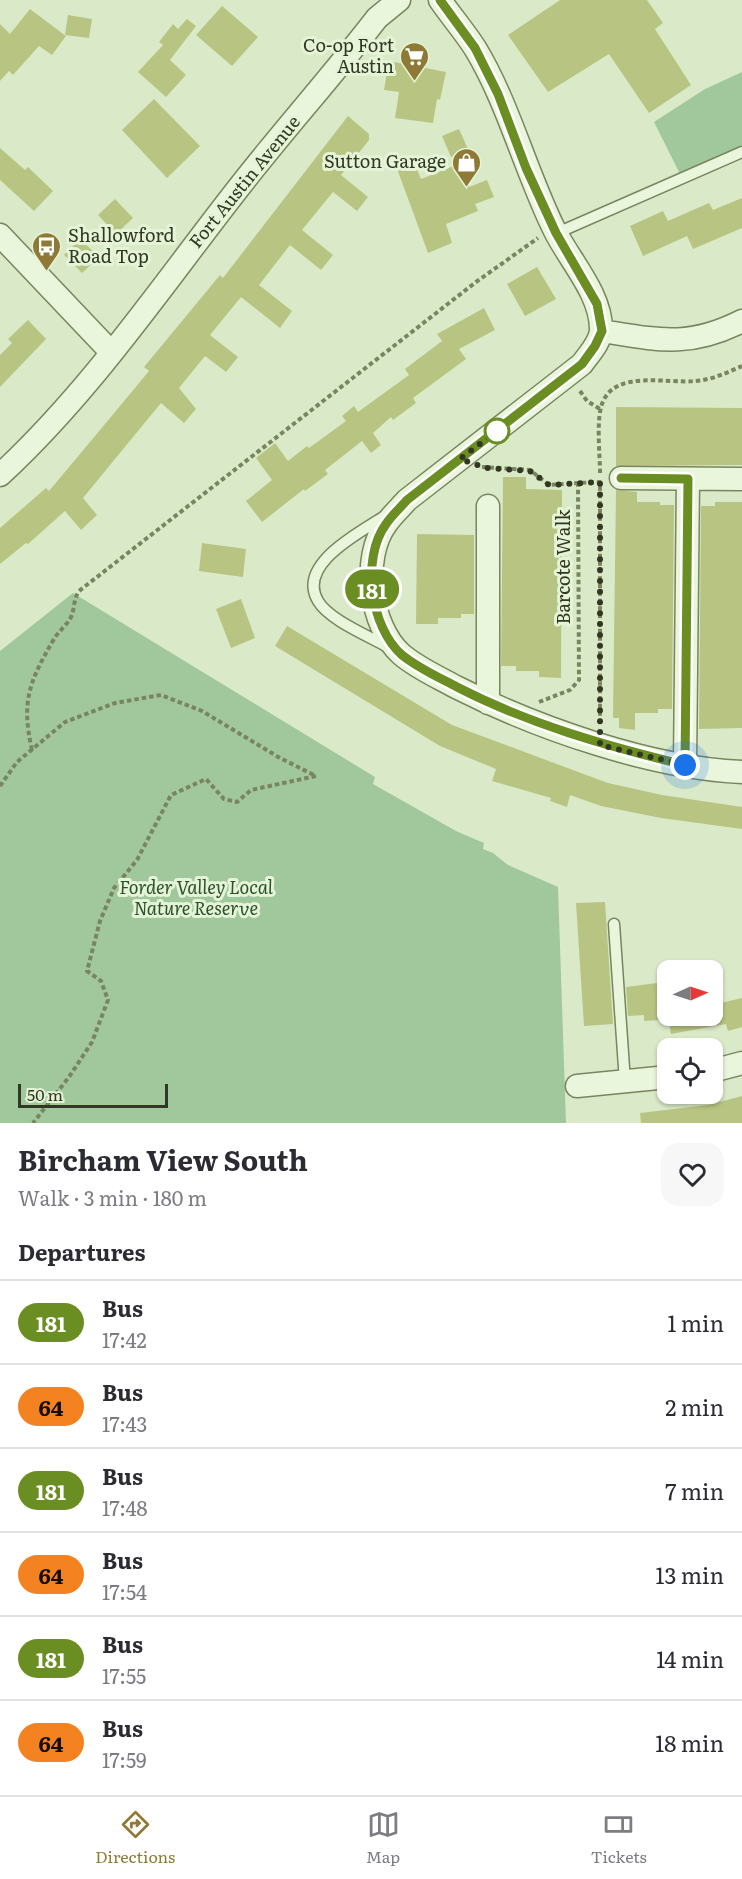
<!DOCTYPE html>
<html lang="en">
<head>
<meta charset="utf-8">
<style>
	:root { --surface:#fff; --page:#f7f7f7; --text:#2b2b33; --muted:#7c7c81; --line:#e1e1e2; --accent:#8e7a34 }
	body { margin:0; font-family:Literata,serif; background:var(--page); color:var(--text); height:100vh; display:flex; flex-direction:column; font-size:22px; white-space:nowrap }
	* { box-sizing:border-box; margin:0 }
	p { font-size:20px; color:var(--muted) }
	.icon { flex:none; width:33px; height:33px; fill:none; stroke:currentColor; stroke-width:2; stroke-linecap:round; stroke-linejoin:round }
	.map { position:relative; height:1123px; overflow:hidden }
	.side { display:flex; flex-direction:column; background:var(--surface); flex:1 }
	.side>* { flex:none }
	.badge { padding:0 12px; border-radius:20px; font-size:21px; line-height:39px }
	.needle { width:39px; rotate:87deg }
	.buttons { position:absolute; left:657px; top:960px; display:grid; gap:12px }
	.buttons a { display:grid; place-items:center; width:66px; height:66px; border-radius:12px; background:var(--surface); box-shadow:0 2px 4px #0004; font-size:30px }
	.scale { position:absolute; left:18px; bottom:15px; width:150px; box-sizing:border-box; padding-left:6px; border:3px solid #313721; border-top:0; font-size:16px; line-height:21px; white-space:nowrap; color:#313721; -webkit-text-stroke:4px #e5f3d7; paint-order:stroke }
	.you { position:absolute; width:30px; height:30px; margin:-15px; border:4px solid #fff; border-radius:50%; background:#1a73e8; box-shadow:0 0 0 9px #1a73e833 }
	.map>.badge { position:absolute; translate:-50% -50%; box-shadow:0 0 0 3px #fff }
	h2 { padding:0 18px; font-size:22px; line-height:54px }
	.round { display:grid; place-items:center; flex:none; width:63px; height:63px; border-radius:18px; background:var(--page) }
	.overview { display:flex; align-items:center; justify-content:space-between; height:102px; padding:0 18px }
	h1 { font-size:28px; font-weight:700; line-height:45px }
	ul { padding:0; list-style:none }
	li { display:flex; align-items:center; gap:18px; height:84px; padding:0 18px; border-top:2px solid var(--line) }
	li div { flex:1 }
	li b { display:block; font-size:22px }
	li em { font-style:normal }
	li .badge { min-width:66px; font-weight:700; text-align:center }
	.dock { display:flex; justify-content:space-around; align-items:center; height:84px; border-top:2px solid var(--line); background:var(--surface); font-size:16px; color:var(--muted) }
	.dock a { display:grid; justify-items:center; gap:3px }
	.dock .on { color:var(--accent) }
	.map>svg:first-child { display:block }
	.green { fill:#a1c89d }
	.building { fill:#b8c582 }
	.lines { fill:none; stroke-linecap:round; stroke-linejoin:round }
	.lane-casing { stroke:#79855f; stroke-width:13 }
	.street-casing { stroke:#79855f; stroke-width:25 }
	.path { stroke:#79855f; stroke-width:4; stroke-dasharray:4.5 3; stroke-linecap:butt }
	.lane { stroke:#e9f6db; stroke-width:10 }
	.street { stroke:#e9f6db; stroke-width:22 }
	.line-casing { stroke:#fff; stroke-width:14 }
	.line { stroke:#6b8e23; stroke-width:9 }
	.walk { stroke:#313721; stroke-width:6; stroke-dasharray:0 10.8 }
	.stop-dot { fill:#fff; stroke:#6b8e23; stroke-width:3 }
	.labels { text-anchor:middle; stroke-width:6; stroke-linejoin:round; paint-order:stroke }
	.poi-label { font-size:18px; fill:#313721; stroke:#e5f3d7; text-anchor:end }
	.street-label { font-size:18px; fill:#313721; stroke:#e5f3d7 }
	.park-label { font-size:18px; font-style:italic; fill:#2a512b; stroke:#e5f3d7 }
</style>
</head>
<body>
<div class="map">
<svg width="742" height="1123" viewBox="0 0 742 1123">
	<rect width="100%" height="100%" fill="#daeac8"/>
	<path class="green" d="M742 72V146L680 174 654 122 705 89Z
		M73 593 375 777 373 784 456 831 484 843 483 849 493 853 508 865 558 887 566 1123H0V651Z"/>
	<path class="building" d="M560 0H647L663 23 655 29 691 85 649 113 609 54 548 92 508 35Z
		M222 6 258 37 232 66 196 35Z
		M30 9 66 36 52 55 39 46 13 75 9 71 0 81V24L10 34Z
		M68 15 92 19 89 38 65 35Z
		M187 19 196 26 170 60 186 75 166 97 138 72 163 45 159 42 173 24 178 29Z
		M389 61 446 72 440 100 437 99 433 123 395 118 399 92 384 90Z
		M154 99 200 146 167 178 122 130Z
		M348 116 369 134V140L341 175 368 197 357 211 333 192 302 230 333 255 321 270 290 245 259 285 292 311 280 328 241 297 210 335 238 357 226 372 205 356 179 388 196 409 184 423 161 403 83 498 97 515 81 530 65 511 28 544 26 543 0 564V528L46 488 49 491 95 436 149 371 144 367 220 275 223 278Z
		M459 129 468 149 451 157 442 136Z
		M0 148 25 170 28 167 53 191 34 211 0 180Z
		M413 159 421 179 459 164 469 187 487 180 494 197 475 204 478 211 446 224 452 243 428 253 396 166Z
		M742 198V228L693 249 687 236 643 256 630 226 663 211 668 221 709 203 713 210Z
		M115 199 133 218 116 234 98 215Z
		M80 239 99 257 82 273 64 255Z
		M537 267 556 299 525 316 507 284Z
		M484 308 495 330 459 349 466 359 413 398 416 403 393 420 391 417 373 433 381 445 371 453 362 441 325 470 328 474 305 491 304 489 262 522 246 501 272 480 256 458 275 443 288 461 307 446 309 448 346 421 342 416 354 406 358 412 409 375 405 369 442 341 437 334Z
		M28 320 46 339 0 387V355L12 343 8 339Z
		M616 407 742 408V465L616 466Z
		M503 477H526V489L562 490 561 678 539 677V671H516V666H501Z
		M616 490 637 492V502H660V505H674L672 709H658V713H635V730L619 728V718H613Z
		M715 502H742V728L699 729 701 506H715Z
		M417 534 474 535V614H461V618H438V624H416Z
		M202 543 246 549 243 577 199 571Z
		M241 599 255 638 231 648 216 609Z
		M287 626 452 725 608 783 662 795 742 807V829L661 818 601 806 570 795 567 807 550 801 551 798 492 781 496 769 440 746 275 646Z
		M605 902 613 1024 584 1026 576 903Z
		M657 983 661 1020 644 1021V1015L628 1016 626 987Z
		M742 998V1027L728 1031 726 1024 671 1034 668 1016H712V1005Z
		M742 1096V1123H641L640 1113 708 1105Z"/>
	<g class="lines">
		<defs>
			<path id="lane" d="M557 233 742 152
				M385 516C361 532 296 564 318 601 329 620 369 636 388 647
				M614 924 625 1082"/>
			<path id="street" d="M440 0C451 16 464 31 475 48 508 102 526 173 555 231 570 261 601 294 601 329 601 342 589 354 582 364L407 500C400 508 392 515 386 524 361 558 370 626 401 654 417 668 438 677 456 687 537 728 651 768 742 772
				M0 235 111 352
				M602 331C658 340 689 348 742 321
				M0 475C89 393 159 290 233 195 279 135 330 79 377 18L399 0
				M621 478 742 479
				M488 703V506
				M685 765 688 479
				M712 1071 742 1063
				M577 1086 668 1077"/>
		</defs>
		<use href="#lane" class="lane-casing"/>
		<use href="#street" class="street-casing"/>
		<path class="path" d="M580 391 587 401 600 409
			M482 467 530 470 549 485 578 483
			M600 473C600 455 596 421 602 404 614 369 668 384 694 381 712 380 726 373 742 366
			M539 702 570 690 579 680 578 483 600 482V725
			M32 750C21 701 29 682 54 639 58 632 67 625 71 617 75 608 73 600 79 591L476 282 538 238
			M0 786 17 762 65 722 115 703 161 695 202 711 280 758 316 776 251 790 237 802 224 799 206 779 171 795 137 860 114 888 100 921 87 971 101 981 108 1000 92 1042 69 1077 33 1123"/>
		<use href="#lane" class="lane"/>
		<use href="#street" class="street"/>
	</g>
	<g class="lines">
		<defs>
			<path id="line" d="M440 0 475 48 498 94 526 168 556 233 597 304 602 331 595 346 582 364 407 500C400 508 392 515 386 524 361 558 370 627 402 655 418 668 438 677 457 687 529 724 606 746 685 765L688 479 621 478"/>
		</defs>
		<use href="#line" class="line-casing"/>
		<use href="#line" class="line"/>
		<path class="walk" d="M497 431 460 459 486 468 530 471 549 485 600 482V745L685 765"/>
	</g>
	<defs>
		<symbol id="supermarket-pin" viewBox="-11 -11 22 30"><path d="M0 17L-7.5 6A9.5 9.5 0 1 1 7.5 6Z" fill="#8e7a34" stroke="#e5f3d7"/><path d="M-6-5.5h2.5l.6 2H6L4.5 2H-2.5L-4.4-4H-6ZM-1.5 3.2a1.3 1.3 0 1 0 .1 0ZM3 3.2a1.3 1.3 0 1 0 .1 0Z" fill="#fff"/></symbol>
		<symbol id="shop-pin" viewBox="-11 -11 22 30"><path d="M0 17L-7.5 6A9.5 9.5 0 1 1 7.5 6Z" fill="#8e7a34" stroke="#e5f3d7"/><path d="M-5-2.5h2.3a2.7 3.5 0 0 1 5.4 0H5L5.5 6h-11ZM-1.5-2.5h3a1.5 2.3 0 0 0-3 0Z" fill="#fff"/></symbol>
		<symbol id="bus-pin" viewBox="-11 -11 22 30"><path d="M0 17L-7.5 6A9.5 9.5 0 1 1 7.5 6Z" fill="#8e7a34" stroke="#e5f3d7"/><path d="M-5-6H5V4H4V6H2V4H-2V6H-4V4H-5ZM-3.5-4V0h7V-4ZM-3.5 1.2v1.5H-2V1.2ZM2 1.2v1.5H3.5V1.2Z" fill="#fff"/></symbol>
	</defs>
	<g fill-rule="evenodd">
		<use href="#supermarket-pin" x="398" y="40" width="33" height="45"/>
		<use href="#shop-pin" x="450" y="146" width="33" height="45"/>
		<use href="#bus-pin" x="30" y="230" width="33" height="45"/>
	</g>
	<circle class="stop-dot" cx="497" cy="431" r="12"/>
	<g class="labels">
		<g class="poi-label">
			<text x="394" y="52">Co-op Fort<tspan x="394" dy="21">Austin</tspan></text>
			<text x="446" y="168">Sutton Garage</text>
			<text x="68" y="242" text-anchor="start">Shallowford<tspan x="68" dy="21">Road Top</tspan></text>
		</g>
		<g class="street-label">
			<text transform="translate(245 182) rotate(-51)" y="6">Fort Austin Avenue</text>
			<text transform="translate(564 567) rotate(-90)" y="6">Barcote Walk</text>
		</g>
		<g class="park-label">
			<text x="196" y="894">Forder Valley Local<tspan x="196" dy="21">Nature Reserve</tspan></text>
		</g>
	</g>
</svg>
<div class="buttons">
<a><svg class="needle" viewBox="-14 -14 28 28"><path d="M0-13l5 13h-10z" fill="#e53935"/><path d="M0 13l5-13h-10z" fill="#7c7c81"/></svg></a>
<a><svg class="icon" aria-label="locate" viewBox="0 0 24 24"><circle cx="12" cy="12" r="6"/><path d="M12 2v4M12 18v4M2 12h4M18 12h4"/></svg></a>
</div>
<div class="scale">50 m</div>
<div class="you" style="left:685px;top:765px"></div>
<b class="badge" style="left:372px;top:589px;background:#6b8e23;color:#fff">181</b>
</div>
<section class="side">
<div class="overview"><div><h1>Bircham View South</h1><p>Walk · 3 min · 180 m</p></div><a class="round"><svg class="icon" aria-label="heart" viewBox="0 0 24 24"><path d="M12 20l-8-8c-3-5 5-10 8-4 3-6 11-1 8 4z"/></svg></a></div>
<h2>Departures</h2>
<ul>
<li><span class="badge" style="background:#6b8e23;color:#fff">181</span><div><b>Bus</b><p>17:42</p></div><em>1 min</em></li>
<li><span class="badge" style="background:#f58220;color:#111">64</span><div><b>Bus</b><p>17:43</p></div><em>2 min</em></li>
<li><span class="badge" style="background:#6b8e23;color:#fff">181</span><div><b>Bus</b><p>17:48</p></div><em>7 min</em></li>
<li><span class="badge" style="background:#f58220;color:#111">64</span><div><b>Bus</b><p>17:54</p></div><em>13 min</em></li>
<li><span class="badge" style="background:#6b8e23;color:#fff">181</span><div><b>Bus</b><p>17:55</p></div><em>14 min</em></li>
<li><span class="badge" style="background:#f58220;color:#111">64</span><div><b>Bus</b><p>17:59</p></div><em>18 min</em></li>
</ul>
</section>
<nav class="dock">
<a class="on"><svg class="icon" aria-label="directions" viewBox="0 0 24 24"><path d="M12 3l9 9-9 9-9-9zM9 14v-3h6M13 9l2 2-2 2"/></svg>Directions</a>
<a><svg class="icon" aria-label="map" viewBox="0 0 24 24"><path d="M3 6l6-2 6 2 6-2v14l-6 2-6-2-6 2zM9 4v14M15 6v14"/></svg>Map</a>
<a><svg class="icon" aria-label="tickets" viewBox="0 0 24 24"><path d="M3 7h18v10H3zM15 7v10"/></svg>Tickets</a>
</nav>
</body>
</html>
